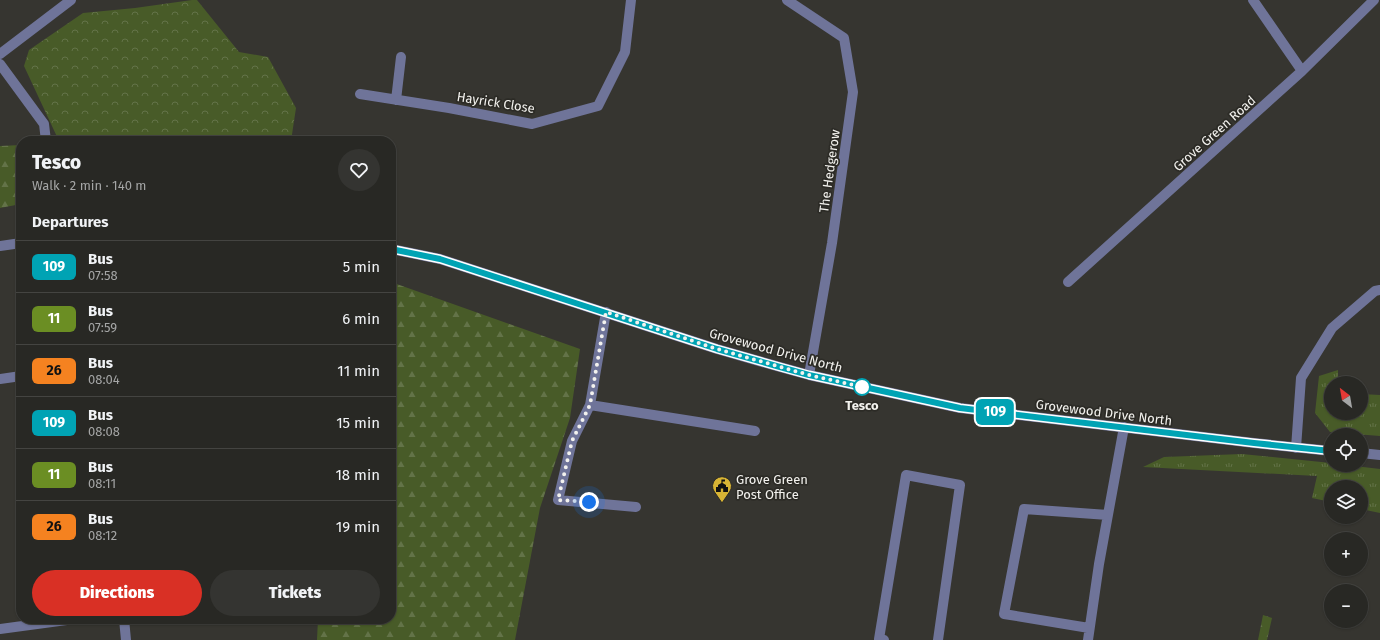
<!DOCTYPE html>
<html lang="en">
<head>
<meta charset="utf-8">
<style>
	:root { --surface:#282824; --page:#343431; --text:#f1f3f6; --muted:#a5a6a6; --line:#444441; --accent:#d93025 }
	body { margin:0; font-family:"Fira Sans",sans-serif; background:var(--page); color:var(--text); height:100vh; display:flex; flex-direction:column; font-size:15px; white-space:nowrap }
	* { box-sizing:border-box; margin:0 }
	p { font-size:13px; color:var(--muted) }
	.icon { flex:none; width:22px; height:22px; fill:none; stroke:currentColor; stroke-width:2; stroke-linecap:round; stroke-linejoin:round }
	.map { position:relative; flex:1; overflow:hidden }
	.panel { position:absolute; left:16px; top:136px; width:380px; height:488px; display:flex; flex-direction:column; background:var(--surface); border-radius:16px; box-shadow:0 1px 3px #0004,0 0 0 1px var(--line) }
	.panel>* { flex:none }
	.badge { padding:0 8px; border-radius:6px; font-size:14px; line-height:26px }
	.needle { width:26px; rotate:329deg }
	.fabs { position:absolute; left:1324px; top:376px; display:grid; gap:8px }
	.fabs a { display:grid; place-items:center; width:44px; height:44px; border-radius:50%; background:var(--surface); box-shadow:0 1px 3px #0004,0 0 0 1px var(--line); font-size:20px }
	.you { position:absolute; width:20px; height:20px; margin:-10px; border:3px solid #fff; border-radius:50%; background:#1a73e8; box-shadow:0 0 0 6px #1a73e833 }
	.map>.badge { position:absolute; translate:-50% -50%; box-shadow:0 0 0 2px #fff }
	h2 { padding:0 16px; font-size:15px; line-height:36px }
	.round { display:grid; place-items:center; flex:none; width:42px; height:42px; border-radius:21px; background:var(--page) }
	.headline { display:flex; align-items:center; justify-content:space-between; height:68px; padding:0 16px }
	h1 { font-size:19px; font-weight:800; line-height:30px }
	.action { display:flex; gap:8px; margin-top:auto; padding:8px 16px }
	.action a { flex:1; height:46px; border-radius:24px; background:var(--accent); color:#fff; font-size:16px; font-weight:800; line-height:46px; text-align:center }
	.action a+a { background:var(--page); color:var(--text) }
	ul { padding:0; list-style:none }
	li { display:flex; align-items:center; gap:12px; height:52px; padding:0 16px; border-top:1px solid var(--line) }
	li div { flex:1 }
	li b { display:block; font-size:15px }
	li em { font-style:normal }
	li .badge { min-width:44px; font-weight:700; text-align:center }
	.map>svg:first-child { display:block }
	.grass { fill:url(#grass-tufts) }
	.forest { fill:url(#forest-firs) }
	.park { fill:url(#park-crowns) }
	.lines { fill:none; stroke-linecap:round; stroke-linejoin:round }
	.minor { stroke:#6f7499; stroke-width:10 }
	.line-casing { stroke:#fff; stroke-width:9 }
	.line { stroke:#00a3b4; stroke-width:6 }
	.walk { stroke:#f3f2ee; stroke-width:4; stroke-dasharray:0 7.2 }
	.stop-dot { fill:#fff; stroke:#00a3b4; stroke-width:2 }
	.labels { text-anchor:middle; stroke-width:3.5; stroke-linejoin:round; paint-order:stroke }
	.street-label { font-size:13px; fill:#f3f2ee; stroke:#2c2b26 }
	.stop-label { font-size:13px; font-weight:bold; fill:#f3f2ee; stroke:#2c2b26 }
	.poi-label { font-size:13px; fill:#f3f2ee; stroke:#2c2b26; text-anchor:start }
</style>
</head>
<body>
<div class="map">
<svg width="1380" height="640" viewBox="0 0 1380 640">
	<defs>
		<pattern id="grass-tufts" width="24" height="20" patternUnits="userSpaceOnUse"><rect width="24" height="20" fill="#485b28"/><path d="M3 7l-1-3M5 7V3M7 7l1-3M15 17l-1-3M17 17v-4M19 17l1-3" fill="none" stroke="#637348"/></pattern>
		<pattern id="forest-firs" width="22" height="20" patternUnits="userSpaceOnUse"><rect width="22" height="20" fill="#485b28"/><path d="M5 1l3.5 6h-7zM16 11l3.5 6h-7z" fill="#637348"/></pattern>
		<pattern id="park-crowns" width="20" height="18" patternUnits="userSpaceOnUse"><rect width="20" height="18" fill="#485b28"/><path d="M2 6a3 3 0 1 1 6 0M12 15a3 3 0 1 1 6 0" fill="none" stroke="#637348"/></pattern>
	</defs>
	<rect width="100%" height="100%" fill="#363530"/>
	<path class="grass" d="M1338 370V383H1331V413H1361V394L1380 395V436L1330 432 1315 413 1319 376Z
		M1242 454 1331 463V465H1346L1380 469V513L1361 509V487H1331V502L1312 498 1317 476 1143 467 1164 457Z"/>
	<path class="forest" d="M21 145V204L0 208V146Z
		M391 282 580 349 570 418 540 508 515 640H317L318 619H391Z
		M1263 615 1272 618 1267 640H1258Z"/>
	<path class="park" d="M192 0H197L239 52 268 57 296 108 291 141H59L24 66 29 50 83 13 135 8Z"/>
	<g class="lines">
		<path class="minor" d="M787 0 844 38 853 92 832 243 809 375
			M1253 0 1302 71
			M0 54 71 0
			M0 64 44 124 46 141
			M360 94 449 108 532 124 598 106 625 52 631 0
			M396 100 401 57
			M0 246 21 243
			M391 249 440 259 717 349 780 367 809 375 960 408 1254 443 1331 451
			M1068 282 1302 71 1374 0
			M606 312 590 405 755 431
			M0 379 21 376
			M590 405 572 441 558 500 636 507
			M1296 448 1301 378 1332 328 1375 291 1380 290
			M1361 453 1380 455
			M124 619 126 640
			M1089 628 1004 614 1024 509 1108 515
			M0 629 74 619
			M884 640 879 639 906 475 960 485 938 640
			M1088 640 1099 564 1124 427"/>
	</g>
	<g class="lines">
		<defs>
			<path id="line" d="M391 249 440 259 717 349 780 367 809 375 960 408 1254 443 1331 451"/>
		</defs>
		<use href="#line" class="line-casing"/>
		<use href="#line" class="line"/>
		<path class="walk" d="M589 502 558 500 572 441 590 405 606 312 717 349 809 375 867 388 862 387"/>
	</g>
	<defs>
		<symbol id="civic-pin" viewBox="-11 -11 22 30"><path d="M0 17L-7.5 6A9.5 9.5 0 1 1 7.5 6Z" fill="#d8b434" stroke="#2c2b26"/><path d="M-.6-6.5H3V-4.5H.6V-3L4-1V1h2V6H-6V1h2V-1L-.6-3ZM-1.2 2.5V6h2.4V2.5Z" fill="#111"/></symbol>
	</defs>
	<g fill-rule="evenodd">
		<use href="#civic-pin" x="711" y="475" width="22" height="30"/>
	</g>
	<circle class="stop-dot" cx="862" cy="387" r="8"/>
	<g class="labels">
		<g class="street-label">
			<text transform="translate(496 102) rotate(9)" y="5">Hayrick Close</text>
			<text transform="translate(1214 133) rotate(-42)" y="5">Grove Green Road</text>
			<text transform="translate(829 171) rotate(-82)" y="5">The Hedgerow</text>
			<text transform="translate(776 350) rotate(15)" y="5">Grovewood Drive North</text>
			<text transform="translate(1104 412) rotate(7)" y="5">Grovewood Drive North</text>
		</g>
		<g class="stop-label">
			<text x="862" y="410">Tesco</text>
		</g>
		<g class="poi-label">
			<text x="736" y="484">Grove Green<tspan x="736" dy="15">Post Office</tspan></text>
		</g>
	</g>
</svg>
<div class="fabs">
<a><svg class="needle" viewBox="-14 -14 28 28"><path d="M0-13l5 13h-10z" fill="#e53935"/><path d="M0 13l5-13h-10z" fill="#a5a6a6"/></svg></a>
<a><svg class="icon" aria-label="locate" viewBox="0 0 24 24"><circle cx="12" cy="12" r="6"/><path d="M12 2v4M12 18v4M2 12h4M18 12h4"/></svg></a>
<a><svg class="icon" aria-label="layers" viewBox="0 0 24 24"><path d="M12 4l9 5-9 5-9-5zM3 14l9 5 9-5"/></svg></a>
<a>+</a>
<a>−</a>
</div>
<div class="you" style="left:589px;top:502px"></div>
<b class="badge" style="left:995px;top:412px;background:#00a3b4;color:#fff">109</b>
<section class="panel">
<div class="headline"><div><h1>Tesco</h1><p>Walk · 2 min · 140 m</p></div><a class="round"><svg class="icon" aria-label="heart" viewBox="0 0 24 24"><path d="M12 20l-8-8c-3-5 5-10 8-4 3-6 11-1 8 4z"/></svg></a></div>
<h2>Departures</h2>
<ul>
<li><span class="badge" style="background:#00a3b4;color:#fff">109</span><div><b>Bus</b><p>07:58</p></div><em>5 min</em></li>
<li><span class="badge" style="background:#6b8e23;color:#fff">11</span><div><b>Bus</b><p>07:59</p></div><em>6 min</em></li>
<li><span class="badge" style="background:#f58220;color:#111">26</span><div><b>Bus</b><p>08:04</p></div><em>11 min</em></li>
<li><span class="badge" style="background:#00a3b4;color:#fff">109</span><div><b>Bus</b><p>08:08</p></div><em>15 min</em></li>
<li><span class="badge" style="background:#6b8e23;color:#fff">11</span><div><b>Bus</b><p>08:11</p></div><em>18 min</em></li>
<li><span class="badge" style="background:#f58220;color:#111">26</span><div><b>Bus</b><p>08:12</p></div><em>19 min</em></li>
</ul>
<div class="action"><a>Directions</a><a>Tickets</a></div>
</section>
</div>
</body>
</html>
